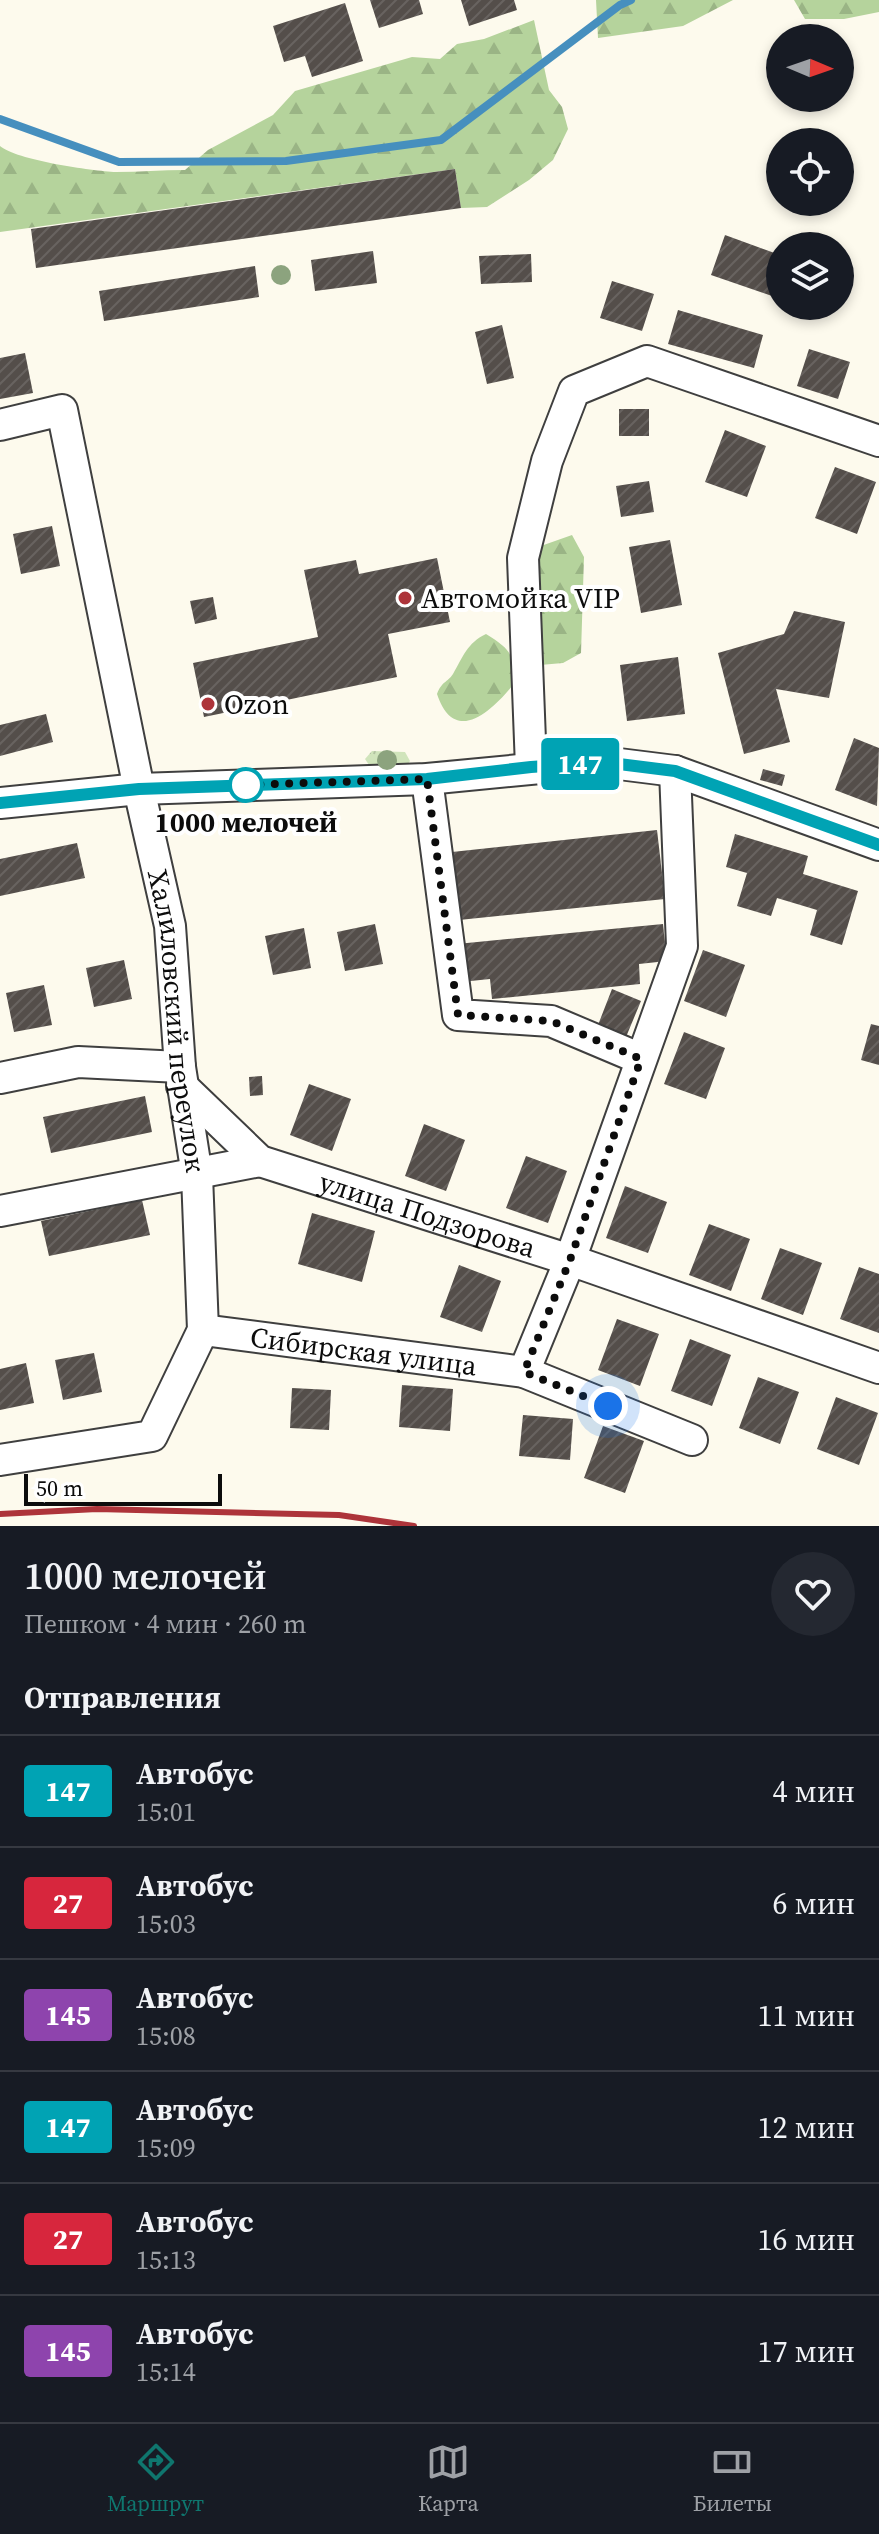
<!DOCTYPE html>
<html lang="ru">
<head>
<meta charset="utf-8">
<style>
	:root { --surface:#171b24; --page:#242831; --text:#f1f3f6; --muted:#9ea1a6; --line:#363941; --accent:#0f766e }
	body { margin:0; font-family:"Source Serif 4",serif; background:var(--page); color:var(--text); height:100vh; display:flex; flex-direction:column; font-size:30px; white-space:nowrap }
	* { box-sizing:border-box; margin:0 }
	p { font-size:26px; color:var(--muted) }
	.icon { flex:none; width:44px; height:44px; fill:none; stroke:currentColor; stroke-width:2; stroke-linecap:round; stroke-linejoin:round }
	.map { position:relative; height:1526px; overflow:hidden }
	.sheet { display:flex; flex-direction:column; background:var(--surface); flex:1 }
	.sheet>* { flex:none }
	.badge { padding:0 16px; border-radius:6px; font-size:28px; line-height:52px }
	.needle { width:52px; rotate:92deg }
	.controls { position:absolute; left:766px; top:24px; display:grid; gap:16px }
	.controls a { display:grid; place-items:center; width:88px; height:88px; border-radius:50%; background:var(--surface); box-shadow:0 4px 12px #0003; font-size:40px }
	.scale { position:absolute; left:24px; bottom:20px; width:198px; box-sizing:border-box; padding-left:8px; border:4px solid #0c0c0c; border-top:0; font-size:22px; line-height:28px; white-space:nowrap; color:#0c0c0c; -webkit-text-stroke:6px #fff; paint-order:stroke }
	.you { position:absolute; width:40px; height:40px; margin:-20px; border:6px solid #fff; border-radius:50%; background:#1a73e8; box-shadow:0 0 0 12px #1a73e833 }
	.map>.badge { position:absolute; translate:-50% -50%; box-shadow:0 0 0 4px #fff }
	h2 { padding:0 24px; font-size:30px; line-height:72px }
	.round { display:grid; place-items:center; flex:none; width:84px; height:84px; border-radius:42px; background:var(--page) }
	.headline { display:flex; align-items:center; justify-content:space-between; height:136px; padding:0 24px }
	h1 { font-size:38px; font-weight:600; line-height:60px }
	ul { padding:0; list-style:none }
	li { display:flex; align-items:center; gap:24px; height:112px; padding:0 24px; border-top:2px solid var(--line) }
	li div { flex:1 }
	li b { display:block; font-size:30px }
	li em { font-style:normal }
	li .badge { min-width:88px; font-weight:700; text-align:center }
	.tab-bar { display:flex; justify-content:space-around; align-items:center; height:112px; border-top:2px solid var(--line); background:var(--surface); font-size:22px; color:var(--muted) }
	.tab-bar a { display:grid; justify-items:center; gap:4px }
	.tab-bar .on { color:var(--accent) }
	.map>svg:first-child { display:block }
	.grass { fill:url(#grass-tufts) }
	.forest { fill:url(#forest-firs) }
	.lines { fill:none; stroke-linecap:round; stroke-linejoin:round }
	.stream { stroke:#468fbe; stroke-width:8 }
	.building { fill:url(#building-hatch) }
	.minor-casing { stroke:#3f3f3f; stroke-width:34 }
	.minor { stroke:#fff; stroke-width:30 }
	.rail { stroke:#ad343a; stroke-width:6 }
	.tree { fill:#8ca37e }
	.line-casing { stroke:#fff; stroke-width:18 }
	.line { stroke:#00a3b4; stroke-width:12 }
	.walk { stroke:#0c0c0c; stroke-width:8; stroke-dasharray:0 14.4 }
	.poi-dot { fill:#ad343a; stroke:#fff; stroke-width:3 }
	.stop-dot { fill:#fff; stroke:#00a3b4; stroke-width:4 }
	.labels { text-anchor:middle; stroke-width:8; stroke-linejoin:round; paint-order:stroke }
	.poi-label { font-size:28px; fill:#0c0c0c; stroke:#fff; text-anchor:start }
	.stop-label { font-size:28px; font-weight:bold; fill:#0c0c0c; stroke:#fff }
	.street-label { font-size:28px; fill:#0c0c0c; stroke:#fff }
</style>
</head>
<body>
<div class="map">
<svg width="879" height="1526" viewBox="0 0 879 1526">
	<defs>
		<pattern id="grass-tufts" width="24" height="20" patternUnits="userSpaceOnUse" patternTransform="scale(2)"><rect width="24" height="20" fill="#d0e4bb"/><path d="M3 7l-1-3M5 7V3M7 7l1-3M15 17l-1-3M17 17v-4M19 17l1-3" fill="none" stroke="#b1c2a0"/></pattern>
		<pattern id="forest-firs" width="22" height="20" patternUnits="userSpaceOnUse" patternTransform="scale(2)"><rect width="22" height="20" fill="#b5d39c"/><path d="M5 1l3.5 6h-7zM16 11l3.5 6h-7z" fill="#9ab485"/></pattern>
		<pattern id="building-hatch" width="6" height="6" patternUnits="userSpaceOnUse" patternTransform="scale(2)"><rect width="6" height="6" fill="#544e4a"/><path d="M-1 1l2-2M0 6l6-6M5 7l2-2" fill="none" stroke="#686360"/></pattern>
	</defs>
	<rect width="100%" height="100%" fill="#fdfaed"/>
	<path class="grass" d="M372 751 405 752 410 761 404 770 371 768 365 759Z"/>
	<path class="forest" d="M596 0H733L683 26 598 38Z
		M794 0H879V12L844 19H805Z
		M534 20 549 90 562 107 568 129 553 160 529 180 487 207 461 208 455 169 0 232V146C16 160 92 171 116 172 139 172 162 170 185 170L208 150 273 115 295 91 412 57 440 59 457 44 484 39Z
		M572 535 584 557 581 653 563 663 540 665 532 616 538 547Z
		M486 634C513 651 514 654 512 686 490 713 454 745 437 694 442 681 447 683 453 674 463 657 467 643 486 634Z"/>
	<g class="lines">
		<path class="stream" d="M0 119 119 162 286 161 441 140 620 5 631 0"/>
	</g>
	<path class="building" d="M370 0H419L423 14 379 28Z
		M461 0H514L517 10 469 26Z
		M345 3 363 61 312 77 305 56 284 62 273 26Z
		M455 169 461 208 36 268 31 229Z
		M725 235 780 255V275L772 296 711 275Z
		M373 251 377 283 315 291 311 260Z
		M531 254 532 282 481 284 479 256Z
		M255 266 259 297 104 321 99 291Z
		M612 281 654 294 642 331 600 318Z
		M678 310 763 335 754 368 668 344Z
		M502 325 514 378 487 384 475 332Z
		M809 349 850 362 838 399 797 386Z
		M25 353 33 393 0 399V358Z
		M619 409H649V436H619Z
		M725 430 766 446 747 497 705 482Z
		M835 467 876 482 857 534 815 518Z
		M649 481 654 512 621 517 616 486Z
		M52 526 60 566 21 574 13 534Z
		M670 540 682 605 641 613 629 547Z
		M437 558 450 622 388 634 397 677 204 717 193 663 318 637 304 570 356 560 359 574Z
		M213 597 217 619 195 624 190 601Z
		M794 611 845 622 829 698 776 689 790 742 744 754 718 653 784 634Z
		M678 657 685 714 627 721 620 665Z
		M46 714 53 742 0 756V725Z
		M854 738 879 748 877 806 835 790Z
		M763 769 785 775 782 786 760 780Z
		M657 830 665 899 459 920 452 852Z
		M735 834 808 856 803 874 858 891 842 945 810 935 817 910 777 898 771 916 737 906 747 873 726 867Z
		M77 843 85 878 0 896V859Z
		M375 924 383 964 345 971 337 932Z
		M663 924 667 961 639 964 640 984 492 999 490 979 461 982 457 944Z
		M304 928 311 968 273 975 265 936Z
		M703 950 745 965 726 1017 684 1001Z
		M124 960 132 999 94 1007 86 968Z
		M44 985 52 1025 14 1032 6 993Z
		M612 989 641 1001 626 1037 598 1025Z
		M871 1024 879 1026V1065L861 1060Z
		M684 1032 725 1048 706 1099 664 1084Z
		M262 1076 263 1095 250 1096 249 1077Z
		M309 1084 351 1099 332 1151 290 1135Z
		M145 1096 152 1132 51 1153 43 1117Z
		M424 1124 465 1140 446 1191 405 1176Z
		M526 1156 567 1171 548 1223 506 1208Z
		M625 1186 667 1202 648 1253 606 1238Z
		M142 1200 150 1235 49 1256 41 1221Z
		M312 1213 375 1231 362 1282 298 1264Z
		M709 1224 750 1239 731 1291 689 1275Z
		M780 1248 822 1263 803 1315 761 1299Z
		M459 1265 501 1281 482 1332 440 1317Z
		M859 1267 879 1274V1333L840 1319Z
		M617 1319 659 1334 640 1386 598 1370Z
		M690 1339 731 1355 712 1406 671 1391Z
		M94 1353 102 1392 63 1400 55 1360Z
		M26 1363 34 1403 0 1410V1369Z
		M758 1377 799 1392 780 1444 739 1428Z
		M402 1385 453 1389 450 1431 399 1427Z
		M292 1388 331 1390 329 1430 290 1428Z
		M836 1397 878 1413 859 1465 817 1449Z
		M523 1415 573 1419 570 1460 519 1456Z
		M603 1426 644 1441 625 1493 584 1478Z"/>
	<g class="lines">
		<defs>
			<g id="minor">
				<path id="s1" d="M0 425 62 410 139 789 170 926 180 1067 197 1175 203 1330 152 1436 0 1460"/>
				<path d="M531 767 523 558 547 461 574 391 647 361 879 441"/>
				<path d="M427 779 458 1015 551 1021 641 1059"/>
				<path d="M0 803 139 789 427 779 603 762 675 771 879 845"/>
				<path d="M0 1078 78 1062 180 1067"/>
				<path id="s2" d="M182 1086 260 1161 570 1260 879 1368"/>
				<path d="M0 1211 260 1161"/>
				<path id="s3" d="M203 1330 524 1372 692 1440"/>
				<path d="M524 1372 570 1260 682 946 675 771"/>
			</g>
		</defs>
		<use href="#minor" class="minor-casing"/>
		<use href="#minor" class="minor"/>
		<path class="rail" d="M0 1514 97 1509 339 1515 414 1526"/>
	</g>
	<g class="tree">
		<circle cx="281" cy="275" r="10"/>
		<circle cx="387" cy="760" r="10"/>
	</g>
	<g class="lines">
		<defs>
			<path id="line" d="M0 803 139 789 427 779 531 767 603 762 675 771 879 845"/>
		</defs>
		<use href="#line" class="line-casing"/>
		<use href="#line" class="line"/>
		<path class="walk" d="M246 785 427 779 458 1015 551 1021 641 1059 570 1260 524 1372 608 1406"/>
	</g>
	<g class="poi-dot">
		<circle cx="405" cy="598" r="8"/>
		<circle cx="208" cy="704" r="8"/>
	</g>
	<circle class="stop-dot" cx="246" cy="785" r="16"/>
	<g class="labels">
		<g class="poi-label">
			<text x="421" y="608">Автомойка VIP</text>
			<text x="224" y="714">Ozon</text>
		</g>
		<g class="stop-label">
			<text x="246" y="832">1000 мелочей</text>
		</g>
		<g class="street-label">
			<text dy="10" stroke="none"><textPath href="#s1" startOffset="686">Халиловский переулок</textPath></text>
			<text dy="10" stroke="none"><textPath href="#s2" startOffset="284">улица Подзорова</textPath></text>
			<text dy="10" stroke="none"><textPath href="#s3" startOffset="162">Сибирская улица</textPath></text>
		</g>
	</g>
</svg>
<div class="controls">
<a><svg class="needle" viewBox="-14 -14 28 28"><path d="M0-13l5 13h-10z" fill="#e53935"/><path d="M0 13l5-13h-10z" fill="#9ea1a6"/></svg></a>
<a><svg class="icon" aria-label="locate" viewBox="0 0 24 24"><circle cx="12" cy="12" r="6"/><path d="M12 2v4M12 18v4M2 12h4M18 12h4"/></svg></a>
<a><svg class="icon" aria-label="layers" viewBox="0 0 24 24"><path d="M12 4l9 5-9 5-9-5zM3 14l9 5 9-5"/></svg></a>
</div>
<div class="scale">50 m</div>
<div class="you" style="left:608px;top:1406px"></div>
<b class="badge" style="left:580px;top:764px;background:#00a3b4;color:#fff">147</b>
</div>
<section class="sheet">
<div class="headline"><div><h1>1000 мелочей</h1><p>Пешком · 4 мин · 260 m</p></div><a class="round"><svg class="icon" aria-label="heart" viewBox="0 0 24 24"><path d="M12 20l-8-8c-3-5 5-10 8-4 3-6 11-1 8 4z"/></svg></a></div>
<h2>Отправления</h2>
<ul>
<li><span class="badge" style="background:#00a3b4;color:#fff">147</span><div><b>Автобус</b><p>15:01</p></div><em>4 мин</em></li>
<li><span class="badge" style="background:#d7263d;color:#fff">27</span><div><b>Автобус</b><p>15:03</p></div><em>6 мин</em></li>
<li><span class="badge" style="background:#8e44ad;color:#fff">145</span><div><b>Автобус</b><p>15:08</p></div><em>11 мин</em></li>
<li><span class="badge" style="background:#00a3b4;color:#fff">147</span><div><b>Автобус</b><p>15:09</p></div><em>12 мин</em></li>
<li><span class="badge" style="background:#d7263d;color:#fff">27</span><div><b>Автобус</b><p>15:13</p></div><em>16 мин</em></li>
<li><span class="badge" style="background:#8e44ad;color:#fff">145</span><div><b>Автобус</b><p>15:14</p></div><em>17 мин</em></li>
</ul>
</section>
<nav class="tab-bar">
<a class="on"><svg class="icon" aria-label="directions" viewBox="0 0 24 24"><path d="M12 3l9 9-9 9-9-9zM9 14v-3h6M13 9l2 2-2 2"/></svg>Маршрут</a>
<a><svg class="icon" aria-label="map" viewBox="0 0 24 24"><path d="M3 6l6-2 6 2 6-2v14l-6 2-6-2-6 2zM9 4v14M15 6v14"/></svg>Карта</a>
<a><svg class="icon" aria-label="tickets" viewBox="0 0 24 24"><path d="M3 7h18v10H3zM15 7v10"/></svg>Билеты</a>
</nav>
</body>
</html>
